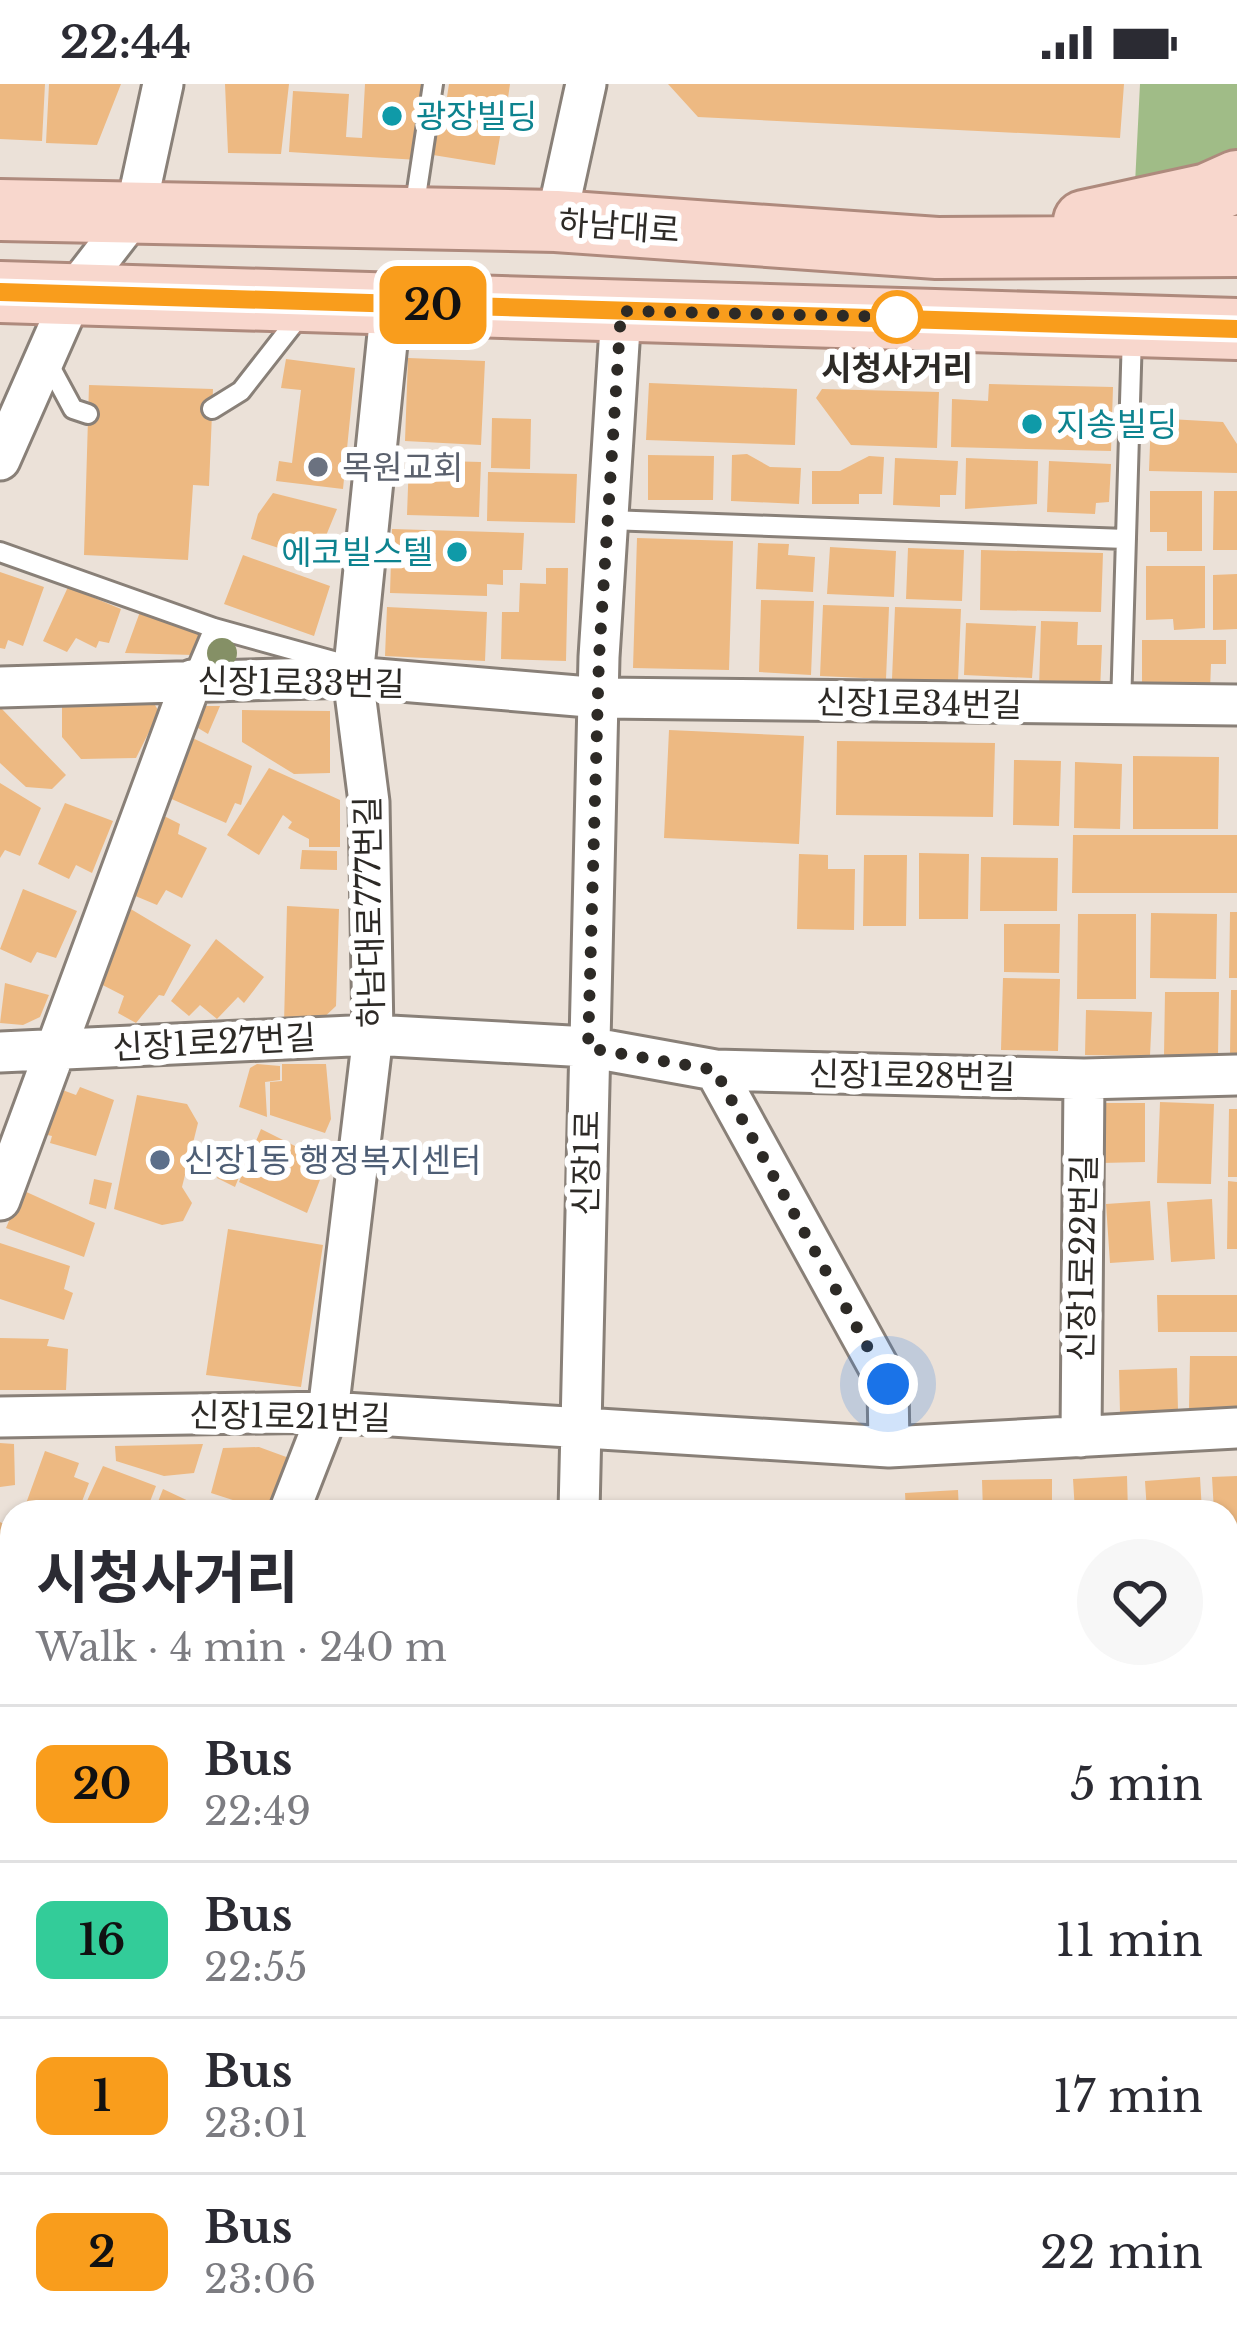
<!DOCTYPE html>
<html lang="en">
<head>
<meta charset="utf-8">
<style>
	:root { --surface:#fff; --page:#f7f7f7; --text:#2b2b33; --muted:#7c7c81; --line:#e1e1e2 }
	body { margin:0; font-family:"Libre Baskerville","Noto Sans KR",serif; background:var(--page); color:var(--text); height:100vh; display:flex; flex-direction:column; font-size:45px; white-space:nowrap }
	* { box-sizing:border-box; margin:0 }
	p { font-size:39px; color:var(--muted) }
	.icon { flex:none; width:66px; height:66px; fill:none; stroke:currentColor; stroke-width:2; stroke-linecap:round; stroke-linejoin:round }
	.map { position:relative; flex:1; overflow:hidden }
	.drawer { position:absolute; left:0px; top:1416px; width:1239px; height:852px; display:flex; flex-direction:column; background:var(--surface); border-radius:36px 36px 0 0; box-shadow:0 3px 9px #0004 }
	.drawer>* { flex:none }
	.badge { padding:0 24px; border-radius:18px; font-size:42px; line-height:78px }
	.you { position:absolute; width:60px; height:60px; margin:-30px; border:9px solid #fff; border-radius:50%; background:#1a73e8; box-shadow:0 0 0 18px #1a73e833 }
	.map>.badge { position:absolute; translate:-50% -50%; box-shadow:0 0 0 6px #fff }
	.round { display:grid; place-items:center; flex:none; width:126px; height:126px; border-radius:63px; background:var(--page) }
	.head { display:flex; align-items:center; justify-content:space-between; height:204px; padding:0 36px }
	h1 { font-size:57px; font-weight:700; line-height:90px }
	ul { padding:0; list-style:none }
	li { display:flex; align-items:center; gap:36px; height:156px; padding:0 36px; border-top:3px solid var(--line) }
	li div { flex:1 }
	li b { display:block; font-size:45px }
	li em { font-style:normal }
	li .badge { min-width:132px; font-weight:700; text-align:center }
	.status { display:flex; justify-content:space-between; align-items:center; height:84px; padding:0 60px; background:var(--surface); direction:ltr }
	.status svg { height:33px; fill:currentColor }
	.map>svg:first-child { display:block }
	.green { fill:#a0bc87 }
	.building { fill:#edb982 }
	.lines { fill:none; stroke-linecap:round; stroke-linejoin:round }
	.lane-casing { stroke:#898078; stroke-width:24 }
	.street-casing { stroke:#898078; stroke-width:45 }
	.primary-casing { stroke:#ae8a7d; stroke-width:66 }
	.lane { stroke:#fff; stroke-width:18 }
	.street { stroke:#fff; stroke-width:39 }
	.primary { stroke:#f8d7cd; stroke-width:60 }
	.tree { fill:#859066 }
	.line-casing { stroke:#fff; stroke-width:27 }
	.line { stroke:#f99d1c; stroke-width:18 }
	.walk { stroke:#2d2a26; stroke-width:12; stroke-dasharray:0 21.6 }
	.culture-dot { fill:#0f9aa8; stroke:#fff; stroke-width:4.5 }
	.stop-dot { fill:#fff; stroke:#f99d1c; stroke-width:6 }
	.worship-dot { fill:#6b7280; stroke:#fff; stroke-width:4.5 }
	.service-dot { fill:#5c6f8a; stroke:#fff; stroke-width:4.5 }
	.labels { text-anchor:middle; stroke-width:12; stroke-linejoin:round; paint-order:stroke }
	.culture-label { font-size:33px; fill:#0d838f; stroke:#fff; text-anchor:start }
	.street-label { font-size:33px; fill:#2d2a26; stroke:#fff }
	.stop-label { font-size:33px; font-weight:bold; fill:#2d2a26; stroke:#fff }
	.worship-label { font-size:33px; fill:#5b616d; stroke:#fff; text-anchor:start }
	.service-label { font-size:33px; fill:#4e5e75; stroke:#fff; text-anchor:start }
</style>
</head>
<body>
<div class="status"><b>22:44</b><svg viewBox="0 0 49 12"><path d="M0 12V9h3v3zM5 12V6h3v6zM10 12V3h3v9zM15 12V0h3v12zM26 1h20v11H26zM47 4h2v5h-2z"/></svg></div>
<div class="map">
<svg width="1237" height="2268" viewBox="0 0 1237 2268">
	<rect width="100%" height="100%" fill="#ebe1d8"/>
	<path class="green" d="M1140 0H1237V76L1135 100Z
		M1237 1967V2268H991L1000 2256H1227V1979Z"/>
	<path class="building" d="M0 0H45L42 57 0 55Z
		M49 0H121L97 61 46 59Z
		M225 0H289L281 70 228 69Z
		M365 0H423L418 76 289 68 293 7 349 10 346 53 362 54Z
		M449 0H510L507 21 447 13Z
		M668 0H1124L1120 54 698 33Z
		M442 20 504 30 495 81 433 71Z
		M408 274 485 277 481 361 405 357Z
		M286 275 355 284 343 405 276 397 279 377 292 379 301 306 281 304Z
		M649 299 797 305 795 361 646 356Z
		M989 300 1113 303 1111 367 951 363 952 315 988 317Z
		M89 301 213 305 209 402 193 401 188 476 84 471Z
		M822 305 939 308 937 364 851 361 816 314Z
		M492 334 531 335 530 385 491 384Z
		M1151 334 1223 338 1237 360V389L1149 387Z
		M747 370 770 383 801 384 799 420 731 417 732 371Z
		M648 371 714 372 713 416H648Z
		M869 372 884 373 882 410H859V420H812V387H840Z
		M895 374 958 377 956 411H940V423L893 421Z
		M966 374 1038 377 1037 420 965 425Z
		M409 376 481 378 479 433 407 431Z
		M1049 377 1111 380 1109 418 1096 419 1095 430 1047 428Z
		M488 388 577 390 575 439 487 437Z
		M1150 407H1202V467H1167V448H1150Z
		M1214 407H1237V466H1213Z
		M273 409 337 425 316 476 251 455 258 430Z
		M392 445 524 449 522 486H503V501L487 500V512L390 509Z
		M637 454 733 457 729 586 633 584Z
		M758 459 789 460 788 471 815 473 813 508 756 505Z
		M830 463 896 467 894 513 827 510Z
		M908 464 964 466 962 517 906 515Z
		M981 466 1103 469 1101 528 980 526Z
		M243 471 330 502 314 552 224 520Z
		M1146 482H1205V544L1174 546 1173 535 1146 536Z
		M546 484H568L566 577 501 575 502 528H519L520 499 546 500Z
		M0 488 44 503 23 562 8 556 5 565 0 564Z
		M1237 490V545L1213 546V491Z
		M68 503 121 525 109 559 99 557 96 564 76 554 67 568 43 557Z
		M761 516 814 517 811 591 759 588Z
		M823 521 889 523 886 595 820 592Z
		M387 523 487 528 485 577 385 572Z
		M895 523 961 525 958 597 892 595Z
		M141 525 202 547 193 571 125 569Z
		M1041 537 1078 538 1077 561H1102L1100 606 1039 605Z
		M966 539 1036 542 1032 594 964 591Z
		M1142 556H1226V580H1211L1210 606 1142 605Z
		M62 621H155L159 628 136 674 81 675 62 653Z
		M188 622H220L208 650 183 635Z
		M0 623 66 691 52 705 26 703 0 679Z
		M242 626 330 627V689L294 690 242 658Z
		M669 646 804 652 799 760 664 754Z
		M184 650 252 682 241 721 235 719 226 739 158 709Z
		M837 657 995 659 993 733 836 731Z
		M1133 672 1219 673 1218 745H1133Z
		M1014 676 1061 677 1059 742 1013 741Z
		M1075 678 1122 680 1120 745 1074 744Z
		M269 684 340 716V763H309V755L288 744 292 738 283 731 259 771 227 751Z
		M0 699 41 724 20 772 5 766 0 774Z
		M65 719 113 737 92 789 76 781 69 795 38 780Z
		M156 728 180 740 178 750 207 764 182 814 166 806 157 821 121 806Z
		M1073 751H1237V809H1072Z
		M302 766 337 767V786L300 785Z
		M919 769 969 770 968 835H919Z
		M799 770 828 771V785H855L854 846 797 845Z
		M864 771H907L906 842H863Z
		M981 773 1058 774 1057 827H980Z
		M23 805 77 827 56 874 37 868 31 879 0 865Z
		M124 821 191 861 164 912 159 911 136 939 118 929 124 912 85 892Z
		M287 822 339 825 336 922 317 940 284 939Z
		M1230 828H1237V894H1229Z
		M1151 829 1217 830 1216 895 1150 894Z
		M1078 830H1136V915H1077Z
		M1004 840H1060L1059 889 1004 888Z
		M216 855 264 893 244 919 238 913 217 935 200 921 189 932 171 917Z
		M1003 894 1060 895 1058 967 1001 966Z
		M5 899 49 911 40 933 23 941 0 939Z
		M1231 906H1237V971L1230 970Z
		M1165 908H1219L1218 972H1164Z
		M1086 926 1152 928 1150 972 1085 971Z
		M257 980 280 982V996L265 998 267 1033 239 1023 250 984Z
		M282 980H326L331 1035 325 1049 270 1031V998L282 997Z
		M80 1003 114 1016 96 1072 50 1059 52 1052 43 1050 57 1004 76 1011Z
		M137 1011 187 1020 198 1039 182 1103 192 1119 183 1137 162 1141 114 1125Z
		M1160 1018 1214 1020 1211 1100 1157 1099Z
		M1101 1019H1145V1078L1101 1079Z
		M1229 1025H1237V1093H1228Z
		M261 1045 327 1078 307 1129 239 1098Z
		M230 1064 247 1073 235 1103 217 1094Z
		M94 1095 112 1099 106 1125 89 1120Z
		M1228 1097 1237 1098V1165H1227Z
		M22 1106 95 1139 84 1173 6 1144Z
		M1212 1115 1215 1175 1171 1178 1167 1118Z
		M1150 1117 1154 1176 1110 1179 1106 1120Z
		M228 1145 323 1161 301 1303 206 1291Z
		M0 1159 70 1182 64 1205 73 1209 64 1236 0 1215Z
		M1157 1211H1237V1248H1158Z
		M0 1254 49 1255 47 1262 68 1265 66 1306H0Z
		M1190 1272H1237V1324H1189Z
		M1177 1284 1178 1327 1120 1329 1119 1286Z
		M0 1359 14 1360 15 1401 0 1403Z
		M203 1360 194 1389 164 1392 116 1377 115 1362Z
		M259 1363 289 1374 270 1428 211 1409 223 1364Z
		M45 1367 79 1379 74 1393 89 1399 78 1428 24 1425Z
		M103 1382 156 1402 146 1428 130 1422 127 1428H82Z
		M1127 1392 1128 1428H1075L1073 1395Z
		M1237 1392V1447H1227V1428H1214L1212 1393Z
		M1200 1393 1202 1428H1147L1145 1397Z
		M1052 1395V1428H983L982 1396Z
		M163 1405 212 1428H154Z
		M958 1406 959 1428H906L905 1409Z
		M0 1438 12 1444V1491L0 1486Z
		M12 1591V1701H0V1623Z
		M1227 1724 1237 1731 1235 1780 1227 1790Z
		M0 1742H12V1781L0 1778Z
		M0 1786 12 1789V1834L0 1831Z
		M0 1834 12 1837 11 1880 0 1877Z
		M0 1893 12 1896V1949L0 1946Z
		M0 1979 12 1982V2035L0 2031Z
		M12 2209V2256H110L133 2268H0V2227Z
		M175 2256H233L232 2268H174Z
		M641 2256H686L685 2268H640Z
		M732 2256H802L799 2268H730Z"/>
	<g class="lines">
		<defs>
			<path id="lane" d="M414 126 433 0
				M46 275 73 325 88 330
				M212 325 241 307 302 229
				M609 436 1126 455
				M0 468 214 544 344 580
				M192 596 214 544
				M1121 623 1132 250
				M1227 1697 1237 1702"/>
			<path id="street" d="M556 137 586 0
				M0 376 74 208 135 129 163 0
				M0 603 353 593 601 614 1237 621
				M0 968 373 951 588 963 715 986 1084 995 1237 991
				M715 986 888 1300 889 1363
				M0 1116 192 596
				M0 1333 328 1328 889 1363 1237 1344
				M1081 1353 1084 995
				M289 1428 328 1328 373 951 369 718 353 593 391 220
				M579 1428 599 573 621 228
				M1227 1579 1237 1582
				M0 1721H12
				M1227 1916 1237 1905
				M0 2085H12
				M248 2268 249 2256
				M557 2268 558 2256
				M698 2268 699 2256
				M931 2268 940 2256"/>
			<path id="primary" d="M0 126 556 137 937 164 1237 162
				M1084 137 1208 110 1237 97
				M0 208 1237 245"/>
		</defs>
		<use href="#lane" class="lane-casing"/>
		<use href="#street" class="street-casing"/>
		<use href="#primary" class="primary-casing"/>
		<use href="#lane" class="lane"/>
		<use href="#street" class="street"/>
		<use href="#primary" class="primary"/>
	</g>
	<circle class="tree" cx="222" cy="569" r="15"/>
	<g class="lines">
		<defs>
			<path id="line" d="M0 208 1237 245"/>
		</defs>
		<use href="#line" class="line-casing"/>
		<use href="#line" class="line"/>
		<path class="walk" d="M888 1300 715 986 588 964 599 573 621 227 897 233"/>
	</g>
	<g class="culture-dot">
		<circle cx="392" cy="32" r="12"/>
		<circle cx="1032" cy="340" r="12"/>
		<circle cx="457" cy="468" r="12"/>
	</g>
	<circle class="stop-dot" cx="897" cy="233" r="24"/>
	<circle class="worship-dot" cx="318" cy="383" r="12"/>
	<circle class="service-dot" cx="160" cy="1076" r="12"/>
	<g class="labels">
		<g class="culture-label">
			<text x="416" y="44">광장빌딩</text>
			<text x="1056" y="352">지송빌딩</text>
			<text x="433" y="480" text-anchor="end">에코빌스텔</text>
		</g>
		<g class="street-label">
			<text transform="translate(619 142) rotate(4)" y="12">하남대로</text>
			<text transform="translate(301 598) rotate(1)" y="12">신장1로33번길</text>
			<text transform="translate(919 619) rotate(1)" y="12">신장1로34번길</text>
			<text transform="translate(369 828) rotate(-91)" y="12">하남대로777번길</text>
			<text transform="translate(214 958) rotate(-3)" y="12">신장1로27번길</text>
			<text transform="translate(912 991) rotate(1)" y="12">신장1로28번길</text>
			<text transform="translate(586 1079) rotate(-89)" y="12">신장1로</text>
			<text transform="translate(1082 1174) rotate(-89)" y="12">신장1로22번길</text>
			<text transform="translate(290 1332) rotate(1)" y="12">신장1로21번길</text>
		</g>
		<g class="stop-label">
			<text x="897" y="296">시청사거리</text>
		</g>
		<g class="worship-label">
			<text x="342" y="395">목원교회</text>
		</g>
		<g class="service-label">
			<text x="184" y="1088">신장1동 행정복지센터</text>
		</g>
	</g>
</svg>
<div class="you" style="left:888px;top:1300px"></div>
<b class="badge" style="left:433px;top:221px;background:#f99d1c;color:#111">20</b>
<section class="drawer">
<div class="head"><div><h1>시청사거리</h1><p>Walk · 4 min · 240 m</p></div><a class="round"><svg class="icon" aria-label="heart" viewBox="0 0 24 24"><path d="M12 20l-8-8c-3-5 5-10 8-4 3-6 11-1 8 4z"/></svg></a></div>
<ul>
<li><span class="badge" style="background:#f99d1c;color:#111">20</span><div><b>Bus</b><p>22:49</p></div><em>5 min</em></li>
<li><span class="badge" style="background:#3c9;color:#111">16</span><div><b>Bus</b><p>22:55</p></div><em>11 min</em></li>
<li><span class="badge" style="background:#f99d1c;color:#111">1</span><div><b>Bus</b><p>23:01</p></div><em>17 min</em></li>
<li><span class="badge" style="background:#f99d1c;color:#111">2</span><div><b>Bus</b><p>23:06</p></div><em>22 min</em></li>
</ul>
</section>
</div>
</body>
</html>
